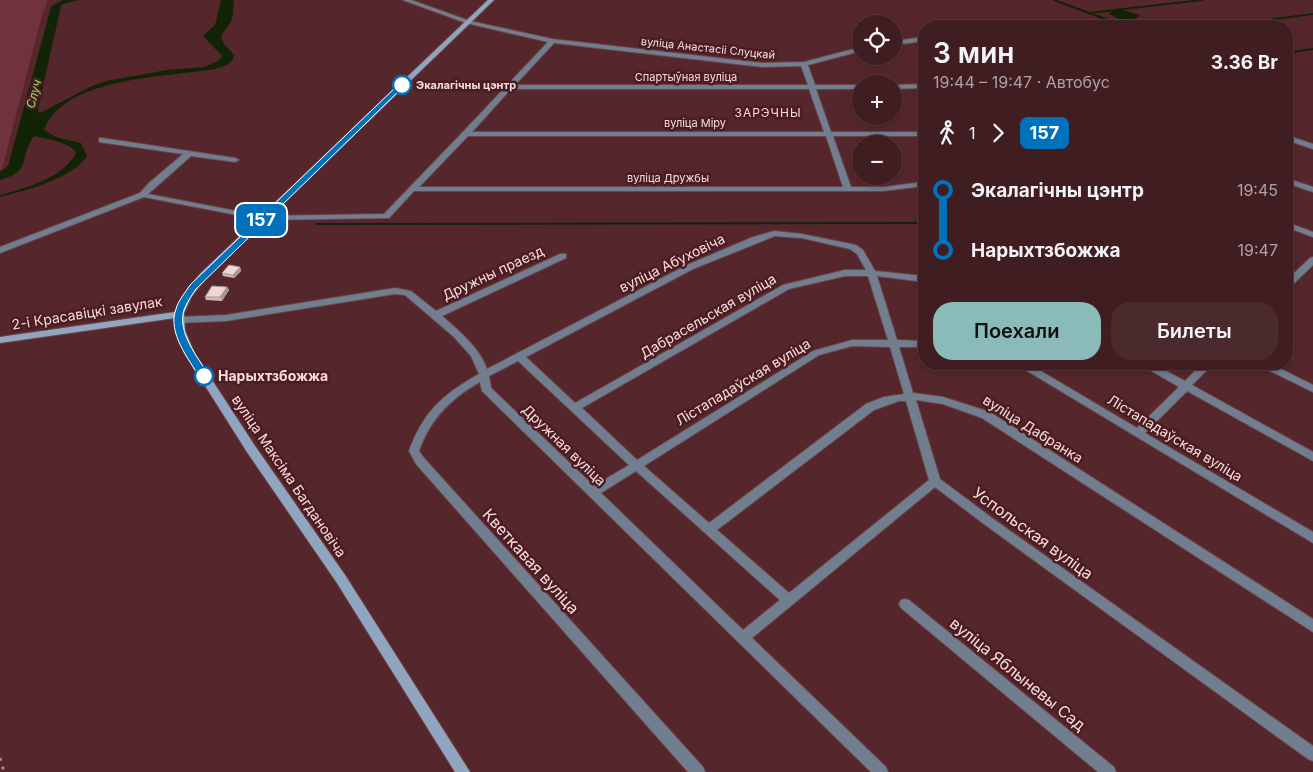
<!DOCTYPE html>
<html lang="ru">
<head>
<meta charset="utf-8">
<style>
	:root { --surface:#401d21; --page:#4b2a2e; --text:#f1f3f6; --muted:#aea2a5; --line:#593b3f; --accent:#8bbbb9 }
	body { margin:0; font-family:Inter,sans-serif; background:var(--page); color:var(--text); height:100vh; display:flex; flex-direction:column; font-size:19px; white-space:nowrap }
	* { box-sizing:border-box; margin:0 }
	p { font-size:16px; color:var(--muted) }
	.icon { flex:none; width:28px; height:28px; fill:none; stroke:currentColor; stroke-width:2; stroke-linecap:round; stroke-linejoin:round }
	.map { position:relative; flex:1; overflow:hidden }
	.panel { position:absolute; left:918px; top:20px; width:375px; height:350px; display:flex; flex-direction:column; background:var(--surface); border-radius:20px; box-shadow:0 2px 8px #0003,0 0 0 1px var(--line) }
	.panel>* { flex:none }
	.badge { padding:0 10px; border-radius:8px; font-size:18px; line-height:32px }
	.fabs { position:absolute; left:852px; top:15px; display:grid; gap:10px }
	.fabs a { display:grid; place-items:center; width:50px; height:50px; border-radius:50%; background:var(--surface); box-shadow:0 2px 8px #0003,0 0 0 1px var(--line); font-size:25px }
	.map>.badge { position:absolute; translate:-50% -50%; box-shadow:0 0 0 2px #fff }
	.legs { display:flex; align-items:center; gap:8px; height:55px; padding:0 15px; font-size:16px }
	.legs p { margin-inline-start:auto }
	.overview { display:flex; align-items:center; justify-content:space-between; height:85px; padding:0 15px }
	h1 { font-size:28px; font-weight:600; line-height:38px }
	.primary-button { display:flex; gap:10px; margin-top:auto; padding:10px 15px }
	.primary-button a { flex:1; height:58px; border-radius:20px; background:var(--accent); color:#111; font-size:20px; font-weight:600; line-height:58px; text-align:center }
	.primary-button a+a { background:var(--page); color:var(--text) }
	ul { padding:0 15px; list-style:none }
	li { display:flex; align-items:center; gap:18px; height:60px; font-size:19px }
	li i { display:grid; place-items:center; width:8px; height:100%; margin:0 6px; background:currentColor }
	li i::after { content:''; width:12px; height:12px; margin:-6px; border:4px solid; border-radius:50%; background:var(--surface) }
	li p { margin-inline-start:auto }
	li:first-child i { background:linear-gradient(#0000 50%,currentColor 0) }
	li:last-child i { background:linear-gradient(currentColor 50%,#0000 0) }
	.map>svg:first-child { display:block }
	.green { fill:#72323b }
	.water { fill:#122405 }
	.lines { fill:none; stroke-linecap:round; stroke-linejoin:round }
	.stream { stroke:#122405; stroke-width:2 }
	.minor-casing { stroke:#6f4448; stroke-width:2 }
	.secondary-casing { stroke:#6f4448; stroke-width:2 }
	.minor { fill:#707e8f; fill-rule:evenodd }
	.secondary { fill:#90a5c0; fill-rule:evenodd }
	.rail { stroke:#aa8487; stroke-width:3; stroke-dasharray:3 6; stroke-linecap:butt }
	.wall { fill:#ceb8b9 }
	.shaded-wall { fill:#a89696 }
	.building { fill:#f0d6d7; stroke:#a89696 }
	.line-1 { fill:#0072bc; stroke:#fff }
	.stop-1-dot { fill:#fff; stroke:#0072bc; stroke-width:2.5 }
	.labels { text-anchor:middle; stroke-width:5; stroke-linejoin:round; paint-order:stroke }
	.far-street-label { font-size:11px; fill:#fadbdd; stroke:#491d22 }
	.far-stop-label { font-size:11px; font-weight:bold; fill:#fadbdd; stroke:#491d22; text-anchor:start }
	.far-water-label { font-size:12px; font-style:italic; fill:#93dc5e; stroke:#491d22 }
	.far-neighbourhood-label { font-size:12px; letter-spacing:1px; fill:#fadbdd; stroke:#491d22 }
	.street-label { font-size:14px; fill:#fadbdd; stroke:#491d22 }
	.stop-label { font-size:14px; font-weight:bold; fill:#fadbdd; stroke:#491d22; text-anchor:start }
	.near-street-label { font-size:16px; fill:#fadbdd; stroke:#491d22 }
</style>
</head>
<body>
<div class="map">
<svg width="1313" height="772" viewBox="0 0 1313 772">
	<rect width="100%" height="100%" fill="#55272c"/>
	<path class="green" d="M0 0H48L42 16 2 169 0 170Z"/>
	<path class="water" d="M64 0H79L63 4 61 6 38 109V112L40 113 92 86 106 81 167 70 204 67 218 61 222 56 203 36 215 25 221 0H234C233 6 234 19 230 23 216 41 221 39 234 55 233 65 223 66 215 69 168 77 63 77 44 130L56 137 81 143 87 156C74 178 24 191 0 197V195C26 188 63 178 76 153 71 142 45 139 34 136 18 159 33 171 0 180V172L8 166 51 7 56 3Z
		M1113 10H1122L1140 15C1130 25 1119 21 1109 13Z"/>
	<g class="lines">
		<path class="stream" d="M1054 0 1124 26
			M1089 13 1202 0
			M1218 26 1313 14
			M1286 53 1313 49
			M316 224 924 223"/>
		<defs>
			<path id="minor" d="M403 0H411L470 21 552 39 762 63 804 62 861 47V51L808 65 815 85H861V89H816L831 132H924V136H833L851 187H883L924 182V186L883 191H414L389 218H386L263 220 144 197 0 253V247L140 193 149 183 183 154 99 142V138H102L235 158 239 160 235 162 191 156 148 194 263 216 384 214 463 132 548 42 466 23ZM554 43 762 67 801 66 808 85H515ZM511 89H809L824 132H472ZM468 136H826L843 187H419Z
				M1023 22 1029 26H1004Z
				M924 37V41L894 45V41Z
				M924 84V88L894 89V85Z
				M1286 135 1313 144V149L1286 140Z
				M1286 178 1313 187V192L1286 183Z
				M1286 222 1313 232V237L1286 227Z
				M774 231 802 234 856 245 863 250 875 271 924 276V282L877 276 897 340 924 341V347H899L913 393 943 397 990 412 1313 619V632L982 418 943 404 916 400 940 479 992 518 1313 746V761L1308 759 984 524 935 487 752 638 886 767 888 772H871L482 391 480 382C451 398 430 419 419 451L424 458 703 767 705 772H688L416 464 409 451C423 412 443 394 479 374L471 356 454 337 405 295 395 294 226 321 178 323 173 320 178 317 226 315 395 288 411 291 436 311 560 254H566V258L442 316C459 331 479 347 487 369L687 265 753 237ZM775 236 802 238 850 249 857 254 866 270H845L783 285 575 403 526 357 693 269ZM845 276H868L888 340H852L813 351 637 460 582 408 789 289ZM852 346 890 347 904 394 884 397 866 404 709 523 644 466 819 355ZM518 361 629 465 594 486 491 388 489 376ZM899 401H906L929 480 789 593 717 530 874 410ZM636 471 780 600 743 630 601 493Z
				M1313 257V265L1289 288 1286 289V281L1310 258Z
				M1017 364H1029L1137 428 1179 387 1143 366 1141 364H1153L1185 381 1202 364H1213L1192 385 1313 452V461L1187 391 1145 433 1313 532V543L1019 366Z
				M1258 364H1271L1313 385V392L1260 366Z
				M905 599 909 600 1114 767 1116 772H1098L901 608 899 604 901 600Z"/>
			<path id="secondary" d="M488 0H494L206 278 191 297 184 313 185 331 195 354 255 446 345 575 470 772H455L337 583 247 452 185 354 176 331 175 318 0 343V337L175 312 183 296 200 274Z"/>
		</defs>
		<use href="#minor" class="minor-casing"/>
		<use href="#secondary" class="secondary-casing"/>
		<use href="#minor" class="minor"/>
		<use href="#secondary" class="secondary"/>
		<path class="rail" d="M0 758 4 772"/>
	</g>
	<path class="wall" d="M240 267 241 271 234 278 223 276 222 273Z
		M227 287 229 290 222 301 206 300 205 297Z"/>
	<path class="shaded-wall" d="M240 267 241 271 234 278 233 275Z
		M227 287 229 290 222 301 220 297Z"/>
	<path class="building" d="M229 265 240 267 233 275 222 273Z
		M212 286 227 287 220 297H205Z"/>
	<path class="line-1" d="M399 84 405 85 196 289C192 295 187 302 184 310 177 333 198 357 209 376L207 378H200C189 359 167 333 176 309 178 301 185 293 190 285Z"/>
	<g class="stop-1-dot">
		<circle cx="402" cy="85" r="9"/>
		<circle cx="204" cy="376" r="9"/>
	</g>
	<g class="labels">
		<g class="far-street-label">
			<text transform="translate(708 48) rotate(6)" y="4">вуліца Анастасіі Слуцкай</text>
			<text x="686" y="81">Спартыўная вуліца</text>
			<text x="695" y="127">вуліца Міру</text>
			<text x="668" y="182">вуліца Дружбы</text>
		</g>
		<g class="far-stop-label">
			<text x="416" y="89">Экалагічны цэнтр</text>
		</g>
		<g class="far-water-label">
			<text transform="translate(34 94) rotate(-76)" y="4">Случ</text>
		</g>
		<g class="far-neighbourhood-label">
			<text x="768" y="117">ЗАРЭЧНЫ</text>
		</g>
		<g class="street-label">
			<text transform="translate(672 263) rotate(-26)" y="5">вуліца Абуховіча</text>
			<text transform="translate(493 273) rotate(-25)" y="5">Дружны праезд</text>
			<text transform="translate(87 313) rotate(-9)" y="5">2-і Красавіцкі завулак</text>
			<text transform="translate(708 316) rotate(-30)" y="5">Дабрасельская вуліца</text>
			<text transform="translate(743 382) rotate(-31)" y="5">Лістападаўская вуліца</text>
			<text transform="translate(1033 429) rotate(32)" y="5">вуліца Дабранка</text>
			<text transform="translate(1175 438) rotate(31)" y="5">Лістападаўская вуліца</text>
			<text transform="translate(564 445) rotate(44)" y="5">Дружная вуліца</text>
			<text transform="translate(289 476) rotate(56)" y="5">вуліца Максіма Багдановіча</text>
		</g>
		<g class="stop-label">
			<text x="218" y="381">Нарыхтзбожжа</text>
		</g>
		<g class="near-street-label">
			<text transform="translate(1033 533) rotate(36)" y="6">Успольская вуліца</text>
			<text transform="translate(531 561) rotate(48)" y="6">Кветкавая вуліца</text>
			<text transform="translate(1018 674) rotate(39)" y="6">вуліца Яблыневы Сад</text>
		</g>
	</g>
</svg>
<div class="fabs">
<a><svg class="icon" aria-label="locate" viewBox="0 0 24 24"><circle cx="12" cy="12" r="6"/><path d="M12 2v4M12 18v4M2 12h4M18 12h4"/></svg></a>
<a>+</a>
<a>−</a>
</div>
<b class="badge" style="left:261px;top:220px;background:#0072bc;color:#fff">157</b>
<section class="panel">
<div class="overview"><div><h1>3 мин</h1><p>19:44 – 19:47 · Автобус</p></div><b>3.36 Br</b></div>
<div class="legs"><svg class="icon" aria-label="walk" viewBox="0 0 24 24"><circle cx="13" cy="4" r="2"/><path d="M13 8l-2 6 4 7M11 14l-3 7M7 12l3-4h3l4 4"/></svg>1<svg class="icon" aria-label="forward" viewBox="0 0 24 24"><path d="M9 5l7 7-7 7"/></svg><b class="badge" style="background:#0072bc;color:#fff">157</b></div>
<ul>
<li><i style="color:#0072bc"></i><b>Экалагічны цэнтр</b><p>19:45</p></li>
<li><i style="color:#0072bc"></i><b>Нарыхтзбожжа</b><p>19:47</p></li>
</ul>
<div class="primary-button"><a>Поехали</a><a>Билеты</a></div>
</section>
</div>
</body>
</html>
